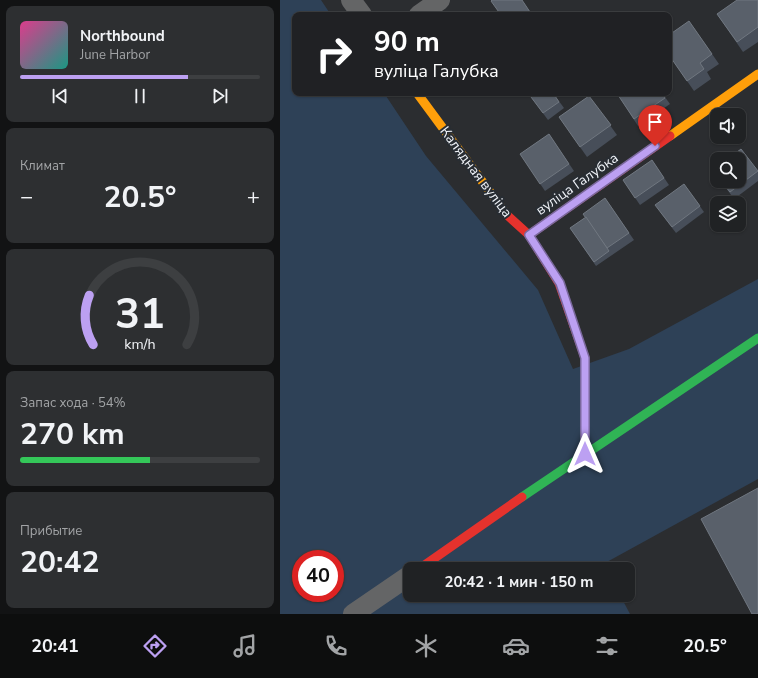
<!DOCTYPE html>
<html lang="ru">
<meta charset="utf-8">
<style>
:root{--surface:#202224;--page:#2d2f31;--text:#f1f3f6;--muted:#a2a4a6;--line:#3d3f41;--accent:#bca0f2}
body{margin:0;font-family:"Nunito Sans",sans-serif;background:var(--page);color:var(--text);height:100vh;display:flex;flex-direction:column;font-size:15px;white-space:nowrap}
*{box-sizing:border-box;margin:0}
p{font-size:13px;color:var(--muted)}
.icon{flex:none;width:22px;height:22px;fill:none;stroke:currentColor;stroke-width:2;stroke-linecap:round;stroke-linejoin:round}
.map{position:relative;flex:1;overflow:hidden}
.drawer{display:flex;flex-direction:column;gap:6px;padding:6px;background:#121314;width:280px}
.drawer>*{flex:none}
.banner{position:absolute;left:12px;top:12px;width:380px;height:84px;border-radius:8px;box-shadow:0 1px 3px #0004,0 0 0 1px var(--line);background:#202124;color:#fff;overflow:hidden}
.tools{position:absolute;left:430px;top:108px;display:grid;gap:8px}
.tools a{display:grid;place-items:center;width:36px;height:36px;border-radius:8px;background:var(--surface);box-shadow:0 1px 3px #0004,0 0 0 1px var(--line);font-size:20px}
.speed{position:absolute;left:12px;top:550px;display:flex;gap:8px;font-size:20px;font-weight:700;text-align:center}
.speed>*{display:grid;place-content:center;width:52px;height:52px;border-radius:50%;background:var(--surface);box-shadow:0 1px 3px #0004,0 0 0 1px var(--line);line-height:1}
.speed .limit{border:6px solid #d22;background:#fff;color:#111}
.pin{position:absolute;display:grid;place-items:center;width:34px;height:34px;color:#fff;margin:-41px -17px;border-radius:50% 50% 50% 0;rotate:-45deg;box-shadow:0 0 4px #0007}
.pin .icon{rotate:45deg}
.me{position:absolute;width:44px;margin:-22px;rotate:0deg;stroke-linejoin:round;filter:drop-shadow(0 0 3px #0008)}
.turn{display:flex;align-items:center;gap:14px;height:84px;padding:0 16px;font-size:18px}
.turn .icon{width:52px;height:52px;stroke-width:2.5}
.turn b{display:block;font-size:28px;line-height:34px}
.big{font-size:30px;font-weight:700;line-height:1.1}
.drawer .tile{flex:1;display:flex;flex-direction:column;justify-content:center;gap:6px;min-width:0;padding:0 14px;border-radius:8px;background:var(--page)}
.drawer .dial{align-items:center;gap:0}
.dial svg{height:104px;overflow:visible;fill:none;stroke:var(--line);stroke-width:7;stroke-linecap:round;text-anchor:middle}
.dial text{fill:var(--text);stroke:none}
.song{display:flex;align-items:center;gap:12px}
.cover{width:48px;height:48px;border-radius:6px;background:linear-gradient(135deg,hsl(330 70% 55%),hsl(170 70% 35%))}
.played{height:4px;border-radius:2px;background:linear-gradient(90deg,var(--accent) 70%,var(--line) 70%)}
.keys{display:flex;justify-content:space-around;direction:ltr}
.heat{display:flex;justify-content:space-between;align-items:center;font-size:22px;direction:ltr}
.charge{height:6px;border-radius:3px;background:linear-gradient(90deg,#34c759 54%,var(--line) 0)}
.trip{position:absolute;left:123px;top:562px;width:232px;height:40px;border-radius:8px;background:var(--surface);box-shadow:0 1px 3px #0004,0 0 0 1px var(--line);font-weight:700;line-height:40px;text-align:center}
.dock{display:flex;height:64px;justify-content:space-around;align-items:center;background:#0d0e0e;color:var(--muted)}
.dock .icon{width:28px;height:28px}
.dock .active{color:var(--accent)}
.dock b{font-size:18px;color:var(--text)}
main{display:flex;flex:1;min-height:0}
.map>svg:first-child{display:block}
.green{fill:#2e4157;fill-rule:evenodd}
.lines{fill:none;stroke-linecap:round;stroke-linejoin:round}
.street{stroke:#646566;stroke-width:20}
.fast{stroke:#30b455;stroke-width:9}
.slow{stroke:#ff9f0a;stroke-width:9}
.jam{stroke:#e5322d;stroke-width:9}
.wall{fill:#474e59}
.building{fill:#59606a;stroke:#707780}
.route-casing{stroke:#7a689d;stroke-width:10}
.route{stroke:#bca0f2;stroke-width:7}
.labels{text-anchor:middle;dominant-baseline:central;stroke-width:4;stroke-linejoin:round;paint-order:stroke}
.street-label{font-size:14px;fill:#eff2f7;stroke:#282d33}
</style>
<main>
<section class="drawer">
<div class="tile">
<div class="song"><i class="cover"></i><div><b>Northbound</b><p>June Harbor</p></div></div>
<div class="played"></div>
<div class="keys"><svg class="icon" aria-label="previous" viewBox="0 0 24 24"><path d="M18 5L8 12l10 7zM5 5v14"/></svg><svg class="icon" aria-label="pause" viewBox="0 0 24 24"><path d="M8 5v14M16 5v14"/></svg><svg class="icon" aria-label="next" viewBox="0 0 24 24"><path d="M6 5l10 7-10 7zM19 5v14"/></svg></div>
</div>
<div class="tile"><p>Климат</p>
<div class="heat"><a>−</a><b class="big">20.5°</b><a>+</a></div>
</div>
<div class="tile dial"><svg viewBox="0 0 100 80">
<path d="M14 69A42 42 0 1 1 86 69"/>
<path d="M14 69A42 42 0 0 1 11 31" stroke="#bca0f2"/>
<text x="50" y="56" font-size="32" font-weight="700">31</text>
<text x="50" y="72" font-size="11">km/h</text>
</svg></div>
<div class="tile"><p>Запас хода · 54%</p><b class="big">270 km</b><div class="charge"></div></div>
<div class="tile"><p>Прибытие</p><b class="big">20:42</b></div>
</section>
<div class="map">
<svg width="478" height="614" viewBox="0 0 478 614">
<rect width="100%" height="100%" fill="#2b2d30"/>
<!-- green -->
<path class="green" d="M0,0H41L51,15H15V93H104L146,156L258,290L293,369L349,349L478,279V479L325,563L327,569H130V595H340L350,614H0ZM21,559H55V593H21Z"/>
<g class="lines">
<!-- street -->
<g class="street">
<path d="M71,0L82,15"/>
<path d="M139,15L160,0"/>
<path d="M73,614L130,575"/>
</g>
<!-- fast -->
<g class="fast">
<path d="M305,373V454"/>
<path d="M242,497L478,338"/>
</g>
<!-- slow -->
<g class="slow">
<path d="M137,93L227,215"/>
<path d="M390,136L478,74"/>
</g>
<!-- jam -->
<g class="jam">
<path d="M227,215L249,235L279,283L305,358V373"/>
<path d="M249,235L390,136"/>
<path d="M139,569L242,497"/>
</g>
</g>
<!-- wall -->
<g class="wall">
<path d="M478,0V42L463,52L437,14Z"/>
<path d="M409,21L439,64L427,72L431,79L414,91L389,55Z"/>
<path d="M248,93H273L284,108L268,120Z"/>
<path d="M382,93L390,104L358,126L338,95Z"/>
<path d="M309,96L337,135L307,157L279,117Z"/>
<path d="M269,134L294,171L265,191L240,154Z"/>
<path d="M461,149L478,172V181L454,199L441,181Z"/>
<path d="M372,160L389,185L360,205L343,180Z"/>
<path d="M404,184L424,212L396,233L380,212Z"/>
<path d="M325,198L354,240L316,266L290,228L306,217Z"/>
</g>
<!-- building -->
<g class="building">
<path d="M212,0H242L252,15H221L211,1Z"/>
<path d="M457,0H478V27L457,42L437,14Z"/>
<path d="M409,21L432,54L420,63L424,69L407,81L389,55V35Z"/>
<path d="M248,93H273L279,102L263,113Z"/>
<path d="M341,93H382L385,98L354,119L338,95Z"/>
<path d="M309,96L331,125L300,147L279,117Z"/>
<path d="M269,134L289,164L260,184L240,154Z"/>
<path d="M461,149L478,171L450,192L441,181H459V159H448Z"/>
<path d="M372,160L384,178L355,198L343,180Z"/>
<path d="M437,167V175L433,170Z"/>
<path d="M404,184L420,206L392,227L375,205Z"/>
<path d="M325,198L349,233L327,248L303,214Z"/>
<path d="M306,217L329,251L314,262L290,228Z"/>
<path d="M478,488V614H472L421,519Z"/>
</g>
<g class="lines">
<!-- route casing -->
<g class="route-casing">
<path id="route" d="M305,454V358L280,283L249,235L375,146"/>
</g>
<!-- route -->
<use href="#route" class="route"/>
</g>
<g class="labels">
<!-- street labels -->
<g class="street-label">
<text transform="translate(196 172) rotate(53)">Калядная вуліца</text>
<text transform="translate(297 184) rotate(-35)">вуліца Галубка</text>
</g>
</g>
</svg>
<div class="tools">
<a><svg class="icon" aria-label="sound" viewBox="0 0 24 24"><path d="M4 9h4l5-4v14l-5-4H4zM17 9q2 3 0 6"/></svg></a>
<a><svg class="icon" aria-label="search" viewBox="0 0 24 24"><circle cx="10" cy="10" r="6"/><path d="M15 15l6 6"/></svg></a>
<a><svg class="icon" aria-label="layers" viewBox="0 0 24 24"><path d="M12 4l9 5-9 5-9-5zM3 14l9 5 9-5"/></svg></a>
</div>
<div class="speed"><div class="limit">40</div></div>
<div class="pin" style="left:375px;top:146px;background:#d93025"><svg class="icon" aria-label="arrive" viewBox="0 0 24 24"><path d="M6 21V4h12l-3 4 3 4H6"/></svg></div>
<svg class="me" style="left:305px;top:454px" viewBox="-20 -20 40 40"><path d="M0-17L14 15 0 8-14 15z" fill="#bca0f2" stroke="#fff" stroke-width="4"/></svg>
<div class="trip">20:42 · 1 мин · 150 m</div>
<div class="banner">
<div class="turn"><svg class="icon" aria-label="right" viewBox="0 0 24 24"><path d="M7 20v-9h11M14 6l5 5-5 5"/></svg><div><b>90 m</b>вуліца Галубка</div></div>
</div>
</div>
</main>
<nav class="dock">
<b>20:41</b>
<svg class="icon active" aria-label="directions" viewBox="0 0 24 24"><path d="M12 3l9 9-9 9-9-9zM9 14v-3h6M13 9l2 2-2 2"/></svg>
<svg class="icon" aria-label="music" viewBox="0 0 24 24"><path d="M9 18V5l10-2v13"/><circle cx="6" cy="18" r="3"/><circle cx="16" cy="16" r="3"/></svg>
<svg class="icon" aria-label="phone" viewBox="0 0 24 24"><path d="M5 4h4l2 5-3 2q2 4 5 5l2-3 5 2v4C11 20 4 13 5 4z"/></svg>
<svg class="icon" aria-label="climate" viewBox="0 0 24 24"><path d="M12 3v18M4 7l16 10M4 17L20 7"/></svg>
<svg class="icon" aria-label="car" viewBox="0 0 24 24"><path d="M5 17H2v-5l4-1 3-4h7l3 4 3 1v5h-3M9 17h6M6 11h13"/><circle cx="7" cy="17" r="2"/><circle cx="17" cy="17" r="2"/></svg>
<svg class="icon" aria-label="filters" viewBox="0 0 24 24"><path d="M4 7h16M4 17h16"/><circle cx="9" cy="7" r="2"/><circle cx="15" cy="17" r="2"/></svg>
<b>20.5°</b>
</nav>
